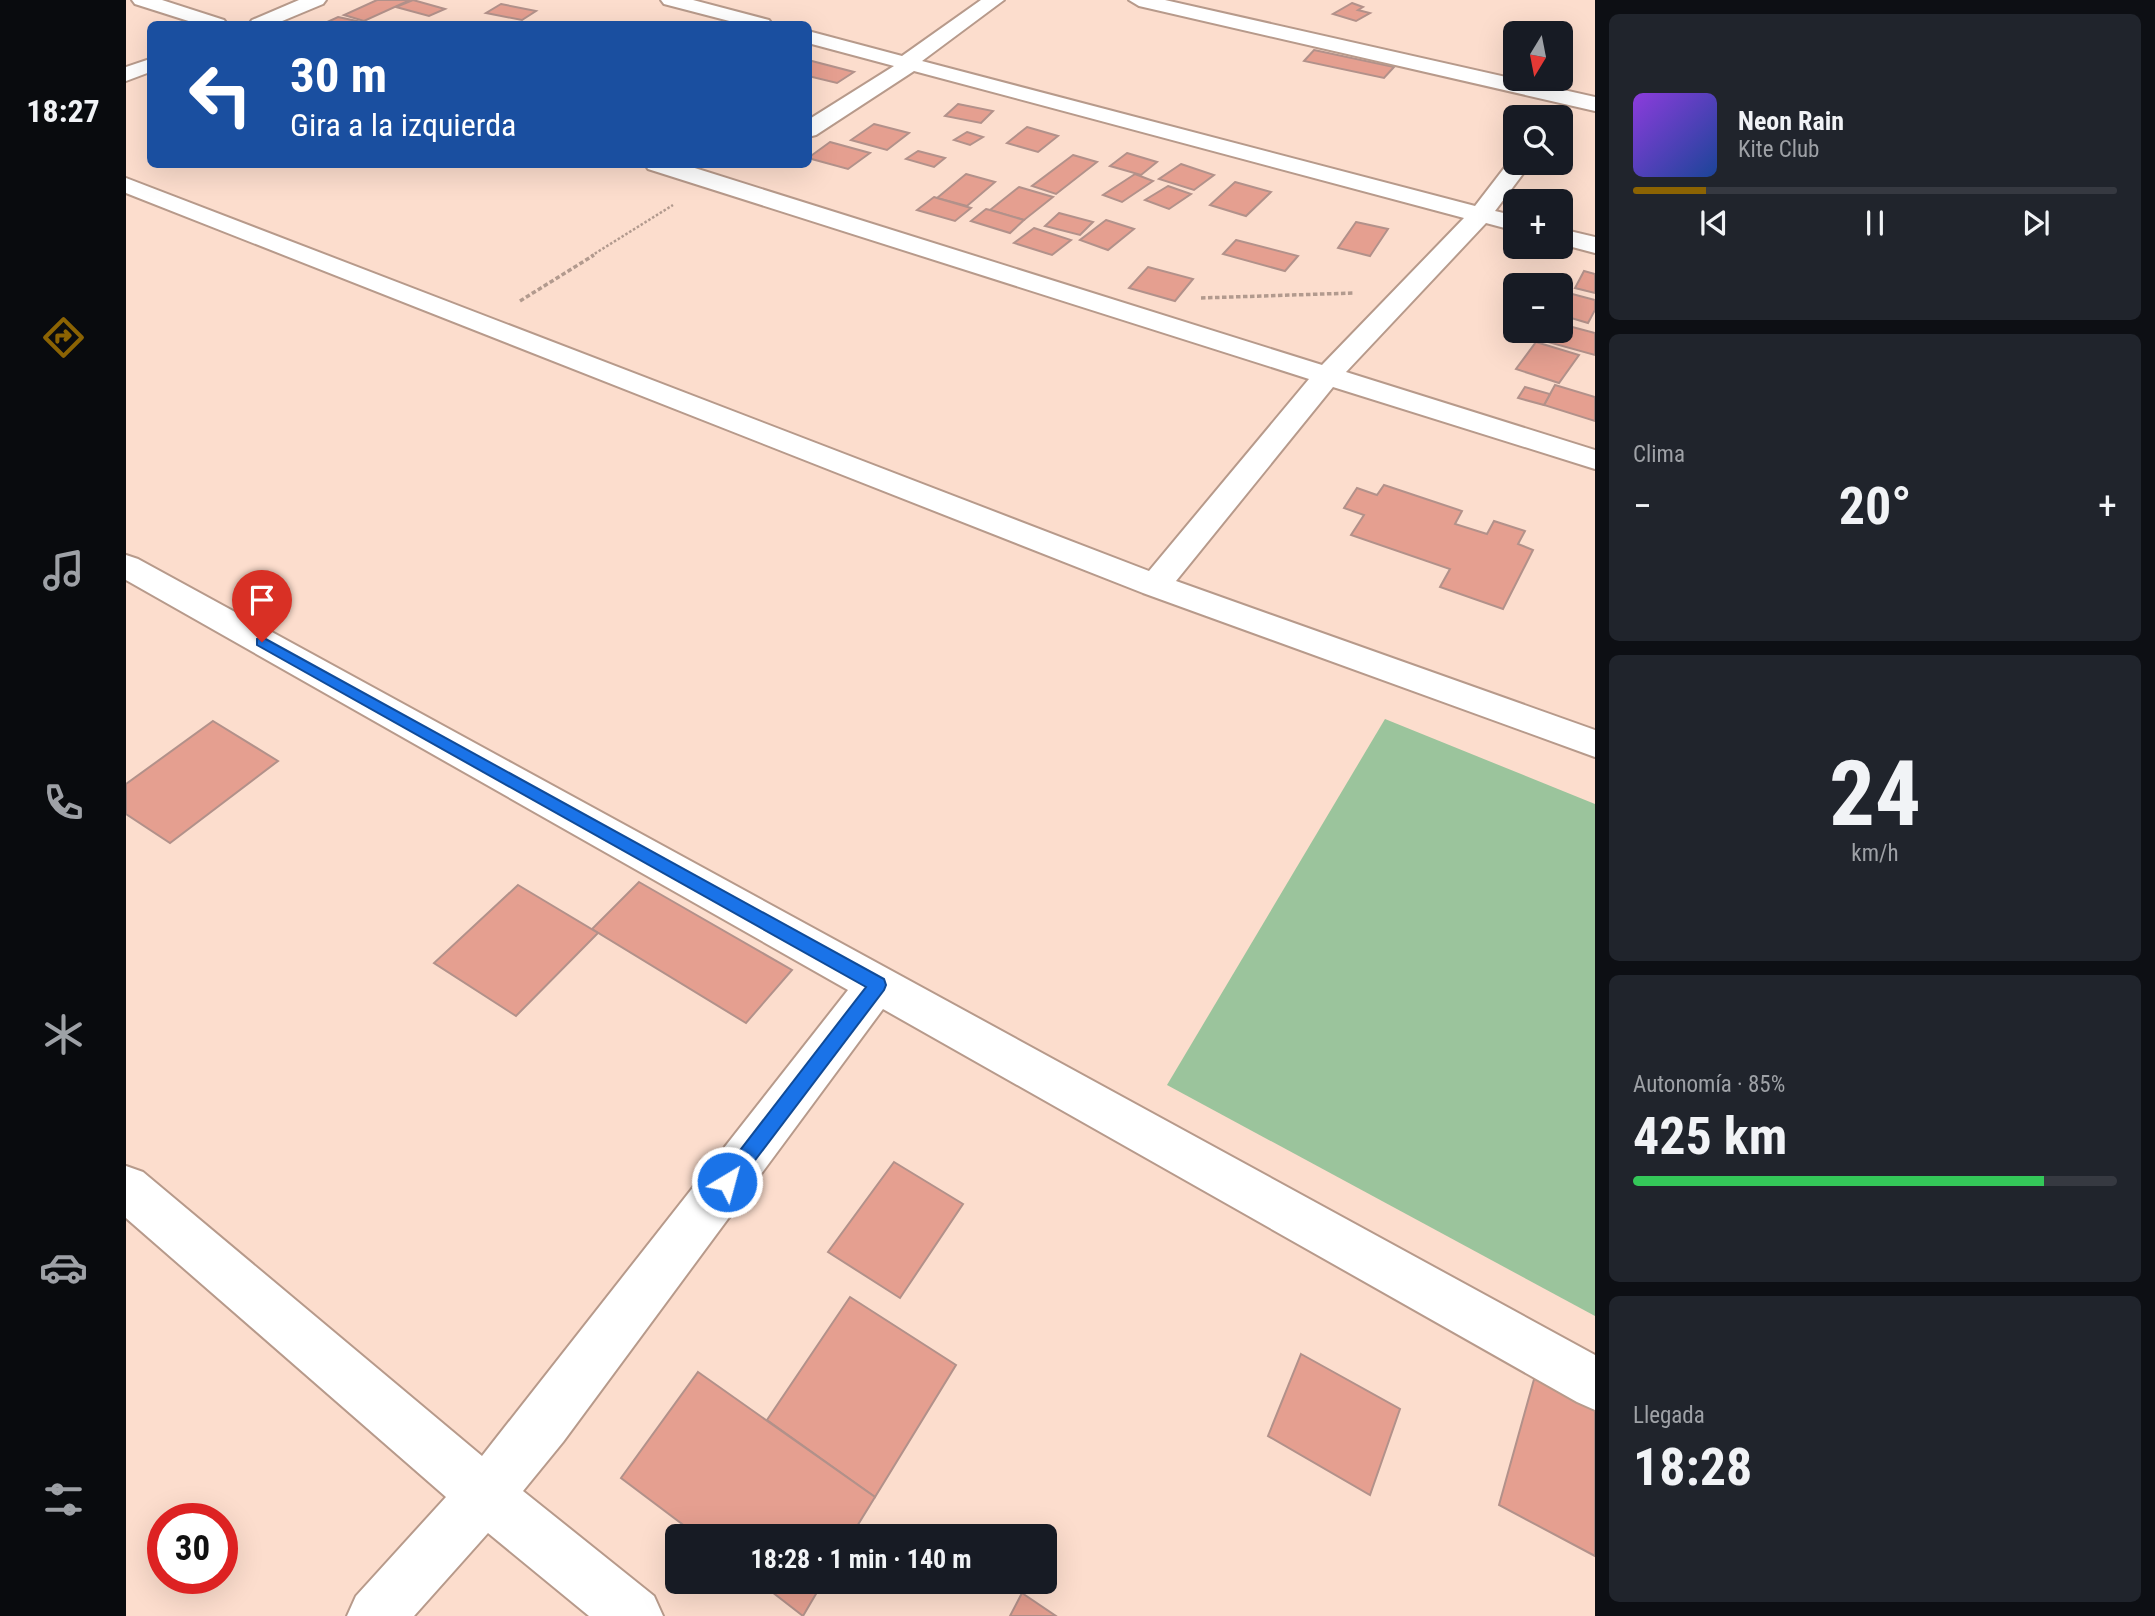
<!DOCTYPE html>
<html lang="es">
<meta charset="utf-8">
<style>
:root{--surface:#171b24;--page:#20242c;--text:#f1f3f6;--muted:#9ea1a6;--line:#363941;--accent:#8b6303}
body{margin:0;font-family:"Roboto Condensed",sans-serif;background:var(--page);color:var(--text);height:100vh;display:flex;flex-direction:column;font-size:26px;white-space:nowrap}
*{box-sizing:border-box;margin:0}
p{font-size:23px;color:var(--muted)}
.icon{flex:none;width:38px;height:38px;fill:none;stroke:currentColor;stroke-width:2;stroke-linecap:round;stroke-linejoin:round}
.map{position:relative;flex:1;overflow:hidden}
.side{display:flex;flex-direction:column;gap:14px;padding:14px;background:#0d0f14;width:560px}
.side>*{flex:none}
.guide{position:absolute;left:21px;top:21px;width:665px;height:147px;border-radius:10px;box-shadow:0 7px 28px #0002;background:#1a4fa0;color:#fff;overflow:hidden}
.needle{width:46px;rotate:190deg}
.tools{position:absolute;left:1377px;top:21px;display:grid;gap:14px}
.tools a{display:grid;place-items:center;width:70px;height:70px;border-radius:10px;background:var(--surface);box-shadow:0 7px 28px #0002;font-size:35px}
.speed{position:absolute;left:21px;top:1503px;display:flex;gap:14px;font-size:35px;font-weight:700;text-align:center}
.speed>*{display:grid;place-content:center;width:91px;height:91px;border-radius:50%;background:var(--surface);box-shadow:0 7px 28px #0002;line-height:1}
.speed .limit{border:10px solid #d22;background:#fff;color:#111}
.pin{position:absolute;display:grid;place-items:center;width:60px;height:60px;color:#fff;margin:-72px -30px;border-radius:50% 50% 50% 0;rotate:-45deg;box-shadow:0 0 7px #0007}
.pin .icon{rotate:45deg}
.me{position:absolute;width:77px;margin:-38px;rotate:37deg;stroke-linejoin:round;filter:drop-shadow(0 0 5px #0008)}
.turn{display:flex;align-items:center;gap:24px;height:147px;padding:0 28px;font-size:32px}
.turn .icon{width:91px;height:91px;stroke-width:2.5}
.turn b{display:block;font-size:49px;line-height:60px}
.big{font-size:52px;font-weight:700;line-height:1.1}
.side .card{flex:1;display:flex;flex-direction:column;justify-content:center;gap:10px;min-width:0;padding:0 24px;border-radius:10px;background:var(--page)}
.side .dial{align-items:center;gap:0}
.dial b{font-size:91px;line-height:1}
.song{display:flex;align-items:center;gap:21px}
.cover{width:84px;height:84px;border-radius:10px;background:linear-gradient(135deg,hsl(270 70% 55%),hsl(220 70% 35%))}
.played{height:7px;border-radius:4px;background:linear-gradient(90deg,var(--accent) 15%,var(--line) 15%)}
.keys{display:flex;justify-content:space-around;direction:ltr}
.heat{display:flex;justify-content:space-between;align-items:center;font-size:38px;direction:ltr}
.charge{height:10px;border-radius:5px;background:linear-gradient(90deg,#34c759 85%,var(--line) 0)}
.trip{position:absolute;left:539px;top:1524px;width:392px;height:70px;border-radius:10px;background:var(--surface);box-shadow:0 7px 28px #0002;font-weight:700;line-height:70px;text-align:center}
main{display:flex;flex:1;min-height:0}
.tab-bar{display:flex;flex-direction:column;width:126px;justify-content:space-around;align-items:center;background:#090b0e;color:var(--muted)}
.tab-bar .icon{width:49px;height:49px}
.tab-bar .selected{color:var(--accent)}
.tab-bar b{font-size:32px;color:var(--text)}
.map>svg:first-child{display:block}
.green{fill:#9bc49c}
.building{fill:#e59f90;stroke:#b2918a;stroke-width:2}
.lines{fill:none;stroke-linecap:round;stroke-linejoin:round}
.minor-casing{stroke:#b79a8b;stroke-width:4}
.path-far1{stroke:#b29a8e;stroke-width:2.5;stroke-dasharray:2.5 2;stroke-linecap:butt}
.path{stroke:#b29a8e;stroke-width:3.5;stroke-dasharray:4.5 2.5;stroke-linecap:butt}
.minor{fill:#fff;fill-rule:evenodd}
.route{fill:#1a73e8;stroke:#114b97;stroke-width:2}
</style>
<main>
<nav class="tab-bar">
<b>18:27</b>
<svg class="icon selected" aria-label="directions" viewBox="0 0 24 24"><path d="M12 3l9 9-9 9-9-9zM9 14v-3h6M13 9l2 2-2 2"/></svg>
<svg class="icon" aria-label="music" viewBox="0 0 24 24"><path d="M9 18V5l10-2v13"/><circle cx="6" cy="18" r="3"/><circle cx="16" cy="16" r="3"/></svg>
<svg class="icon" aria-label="phone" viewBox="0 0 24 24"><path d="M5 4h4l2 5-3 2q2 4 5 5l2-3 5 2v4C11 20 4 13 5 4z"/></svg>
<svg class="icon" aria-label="climate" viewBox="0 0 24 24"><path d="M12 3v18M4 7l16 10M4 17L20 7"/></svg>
<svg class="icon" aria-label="car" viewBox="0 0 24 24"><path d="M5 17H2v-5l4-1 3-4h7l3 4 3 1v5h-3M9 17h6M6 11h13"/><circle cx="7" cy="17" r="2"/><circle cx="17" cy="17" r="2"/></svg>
<svg class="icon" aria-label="filters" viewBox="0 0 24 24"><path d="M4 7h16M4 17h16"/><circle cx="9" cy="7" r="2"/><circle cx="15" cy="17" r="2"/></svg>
</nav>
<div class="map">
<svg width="1469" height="1616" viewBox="0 0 1469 1616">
<rect width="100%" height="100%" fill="#fcddcd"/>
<!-- green -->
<path class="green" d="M1259,719L1469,804V1316L1041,1085Z"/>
<!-- building -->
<g class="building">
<path d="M251,0H284L238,21L218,15Z"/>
<path d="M287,0L319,9L303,16L270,7Z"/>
<path d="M1226,3L1237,7L1232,10L1244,13L1230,21L1207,14Z"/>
<path d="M375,4L410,11L396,20L360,13Z"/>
<path d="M212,17L245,24H197Z"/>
<path d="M1188,50L1268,67L1258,78L1178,61Z"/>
<path d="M682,60L728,72L711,83L682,76Z"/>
<path d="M832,104L867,111L855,123L819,116Z"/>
<path d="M748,124L783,133L761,150L725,140Z"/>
<path d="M901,127L932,136L912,152L881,143Z"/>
<path d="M841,132L857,137L844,145L828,140Z"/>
<path d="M704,142L744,153L722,169L682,158Z"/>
<path d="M792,151L819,158L808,167L780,159Z"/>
<path d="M1001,153L1031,162L1015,175L984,166Z"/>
<path d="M947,155L971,162L930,194L906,186Z"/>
<path d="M1055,164L1088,175L1068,190L1033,179Z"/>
<path d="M840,174L869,182L841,206L811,198Z"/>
<path d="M1009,174L1027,181L996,202L977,195Z"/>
<path d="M1109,182L1145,192L1120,216L1084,205Z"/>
<path d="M1042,186L1065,194L1043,209L1019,200Z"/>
<path d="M893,187L927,197L898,220L864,210Z"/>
<path d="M808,197L811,198L845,208L829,221L791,210Z"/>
<path d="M860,209L864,210L898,220L884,233L845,221Z"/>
<path d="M933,213L967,222L954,235L919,226Z"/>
<path d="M980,220L1008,229L982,250L954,240Z"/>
<path d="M1230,222L1262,229L1244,256L1212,248Z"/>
<path d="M908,228L945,240L926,255L888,243Z"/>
<path d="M1110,240L1172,256L1159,271L1097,254Z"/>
<path d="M1022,267L1067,279L1049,301L1003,288Z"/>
<path d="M1458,271L1469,274V293L1449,288Z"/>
<path d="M1435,291L1469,300V310L1462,323L1435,315Z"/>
<path d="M1435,324L1469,333V355L1400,336L1403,331H1435Z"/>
<path d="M1410,342L1453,355L1433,383L1390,369Z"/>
<path d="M1429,385L1469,397V421L1418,405Z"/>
<path d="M1399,387L1424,394L1418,405L1392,398Z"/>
<path d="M1258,485L1336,511L1329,524L1361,534L1368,521L1399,531L1392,544L1407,550L1377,609L1314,587L1324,569L1225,535L1238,515L1218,508L1231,488L1251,495Z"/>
<path d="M87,721L152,761L44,843L0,814V784Z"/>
<path d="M513,882L666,970L620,1023L466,929Z"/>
<path d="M392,885L472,933L390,1016L308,963Z"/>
<path d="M768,1162L837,1204L774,1298L702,1252Z"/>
<path d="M724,1297L830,1365L749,1497L641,1420Z"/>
<path d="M1175,1354L1274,1409L1244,1495L1142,1436Z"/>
<path d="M1412,1365L1469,1394V1556L1373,1505Z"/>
<path d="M572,1372L749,1497L725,1536H572L495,1478Z"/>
<path d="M633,1582H697L677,1616Z"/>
<path d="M896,1593L930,1616H884Z"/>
</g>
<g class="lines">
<!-- minor casing -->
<g class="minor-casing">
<g id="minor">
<path d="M6,0H36L98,20L101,24H72L9,4Z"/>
<path d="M173,0H200L197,4L149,24H123L126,20Z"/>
<path d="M535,0H567L643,20L646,24H615L538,4Z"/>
<path d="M855,0H878L796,61L1349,206L1386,158L1390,157V163H1405L1369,211L1390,216V231L1360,223L1220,372L1469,450V469L1207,387L1050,581L1469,730V757L1017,593L0,193V178L1023,571L1183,379L522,169L519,164H556L1196,365L1338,218L788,71L690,135L682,137V120L768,66L682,43V31L776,56Z"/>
<path d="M1003,0H1039L1469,97V111L1013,6Z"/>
<path d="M24,59V72L0,81V67Z"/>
<path d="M1435,229L1469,237V253L1435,244Z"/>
<path d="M0,555L12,559L1469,1355V1410L1451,1402L757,1009L437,1442L397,1491L528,1596L537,1616H463L362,1533L288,1616H221L230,1596L320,1497L0,1218V1166L17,1172L356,1456L722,990L0,580Z"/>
</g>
</g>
<!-- path-far1 -->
<path class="path-far1" d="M465,256L547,205"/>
<!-- path -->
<g class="path">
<path d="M1075,298L1227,293"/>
<path d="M394,301L468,255"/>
</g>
<!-- minor -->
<use href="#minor" class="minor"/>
</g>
<!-- route -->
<path class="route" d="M136,637L758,979L760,985L758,990L608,1188L601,1191L595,1188L592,1182L595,1175L740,987L131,645V639Z"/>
</svg>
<div class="tools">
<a><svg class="needle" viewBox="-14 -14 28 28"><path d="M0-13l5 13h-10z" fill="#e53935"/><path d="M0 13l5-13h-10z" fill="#9ea1a6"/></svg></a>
<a><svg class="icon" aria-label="search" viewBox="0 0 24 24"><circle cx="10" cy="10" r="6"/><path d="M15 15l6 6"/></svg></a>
<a>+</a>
<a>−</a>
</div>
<div class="speed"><div class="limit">30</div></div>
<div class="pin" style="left:136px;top:642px;background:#d93025"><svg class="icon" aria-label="arrive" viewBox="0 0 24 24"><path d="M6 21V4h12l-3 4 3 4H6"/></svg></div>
<svg class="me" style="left:601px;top:1182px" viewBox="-20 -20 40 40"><circle r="17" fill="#1a73e8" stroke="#fff" stroke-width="3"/><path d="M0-11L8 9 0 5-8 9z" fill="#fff"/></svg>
<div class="trip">18:28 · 1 min · 140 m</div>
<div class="guide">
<div class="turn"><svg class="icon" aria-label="left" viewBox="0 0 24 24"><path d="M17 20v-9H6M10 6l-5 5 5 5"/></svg><div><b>30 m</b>Gira a la izquierda</div></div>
</div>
</div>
<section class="side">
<div class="card">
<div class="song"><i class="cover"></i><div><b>Neon Rain</b><p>Kite Club</p></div></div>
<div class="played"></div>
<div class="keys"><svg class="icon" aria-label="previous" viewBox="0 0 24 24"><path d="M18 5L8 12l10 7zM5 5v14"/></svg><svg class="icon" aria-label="pause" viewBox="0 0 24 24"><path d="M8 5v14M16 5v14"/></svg><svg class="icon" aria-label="next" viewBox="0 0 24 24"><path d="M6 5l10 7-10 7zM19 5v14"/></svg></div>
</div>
<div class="card"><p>Clima</p>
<div class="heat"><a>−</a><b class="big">20°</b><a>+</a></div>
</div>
<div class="card dial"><b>24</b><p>km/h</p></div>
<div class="card"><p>Autonomía · 85%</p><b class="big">425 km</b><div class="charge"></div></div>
<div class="card"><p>Llegada</p><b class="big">18:28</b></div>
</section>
</main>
